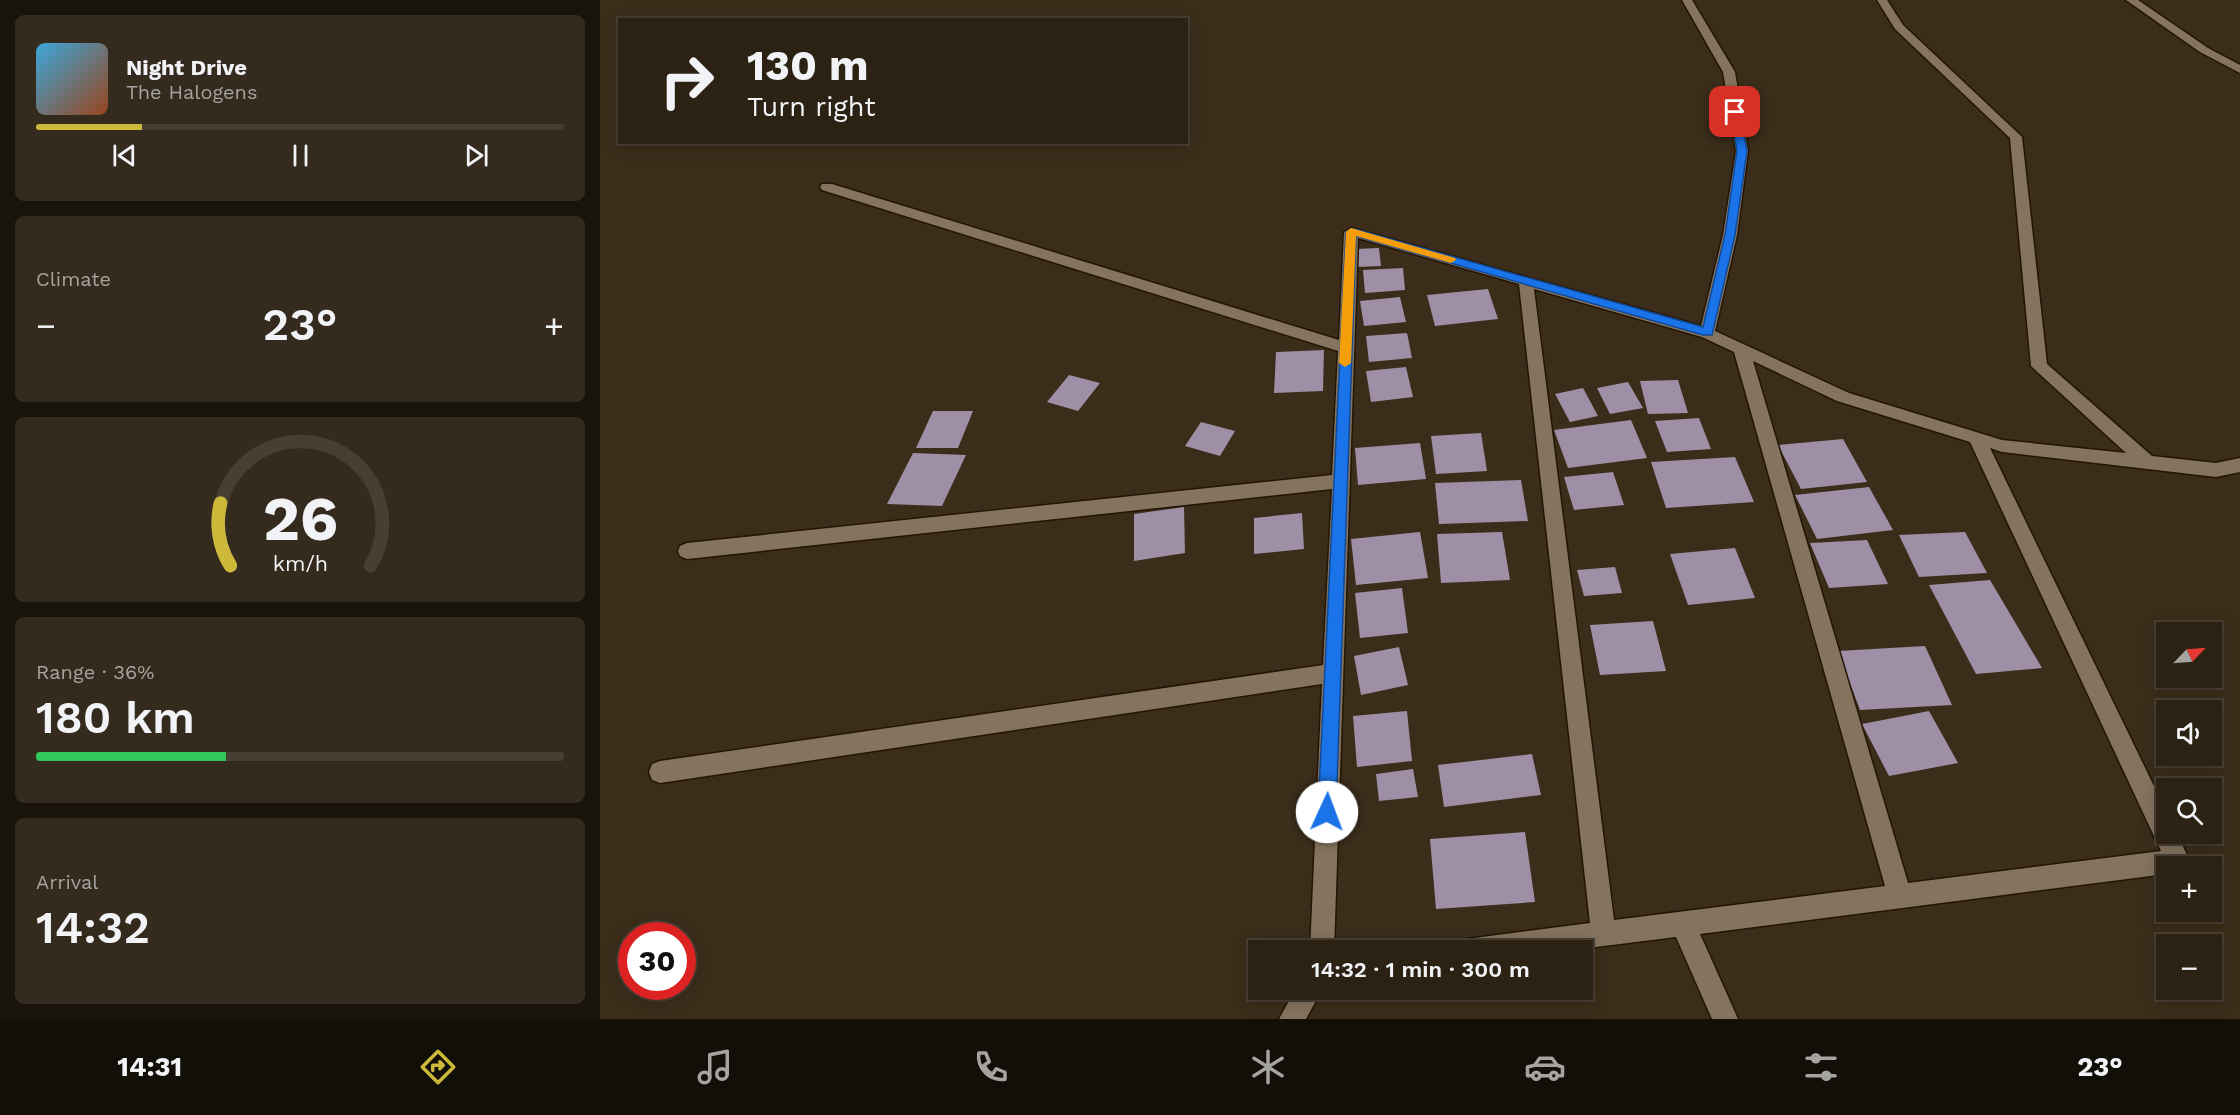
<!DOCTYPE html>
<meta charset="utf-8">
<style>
:root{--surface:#2c2214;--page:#342a1d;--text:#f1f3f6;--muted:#a6a4a0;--line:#483f34;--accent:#ccb939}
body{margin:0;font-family:"Work Sans",sans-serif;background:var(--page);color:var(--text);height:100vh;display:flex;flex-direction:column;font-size:22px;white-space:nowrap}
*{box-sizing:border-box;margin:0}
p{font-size:20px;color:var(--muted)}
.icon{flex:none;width:33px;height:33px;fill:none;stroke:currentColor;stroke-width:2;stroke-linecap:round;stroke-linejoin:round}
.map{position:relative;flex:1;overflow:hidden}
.details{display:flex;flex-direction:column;gap:15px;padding:15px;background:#18130b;width:600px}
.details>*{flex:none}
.top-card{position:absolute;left:18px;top:18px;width:570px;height:126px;border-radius:0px;box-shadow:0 3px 15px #0003,0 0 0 2px var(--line);background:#2c2214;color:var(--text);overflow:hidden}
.needle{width:39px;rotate:65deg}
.tools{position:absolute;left:1556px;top:622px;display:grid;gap:12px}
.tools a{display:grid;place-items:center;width:66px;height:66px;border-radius:0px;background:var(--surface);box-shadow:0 3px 15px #0003,0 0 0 2px var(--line);font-size:30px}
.speed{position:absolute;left:18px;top:922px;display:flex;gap:12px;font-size:30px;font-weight:700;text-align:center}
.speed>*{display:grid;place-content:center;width:78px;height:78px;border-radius:50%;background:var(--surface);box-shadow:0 3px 15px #0003,0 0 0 2px var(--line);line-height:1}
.speed .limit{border:9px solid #d22;background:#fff;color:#111}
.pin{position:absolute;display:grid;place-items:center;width:51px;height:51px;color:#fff;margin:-26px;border-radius:12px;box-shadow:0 3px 9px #0006}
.me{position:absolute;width:66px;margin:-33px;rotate:2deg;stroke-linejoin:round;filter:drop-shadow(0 0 4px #0008)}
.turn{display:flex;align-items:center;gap:21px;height:126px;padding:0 30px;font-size:27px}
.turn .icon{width:78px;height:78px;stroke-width:2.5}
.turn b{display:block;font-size:42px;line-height:51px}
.big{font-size:45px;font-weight:600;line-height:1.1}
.details .widget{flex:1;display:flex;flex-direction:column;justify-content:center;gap:9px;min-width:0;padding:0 21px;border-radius:9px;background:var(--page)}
.details .dial{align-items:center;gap:0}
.dial svg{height:156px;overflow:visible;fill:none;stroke:var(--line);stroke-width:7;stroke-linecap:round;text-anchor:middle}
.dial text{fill:var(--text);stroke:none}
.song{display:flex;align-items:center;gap:18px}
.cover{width:72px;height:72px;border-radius:9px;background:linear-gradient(135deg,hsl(200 70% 55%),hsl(20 70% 35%))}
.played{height:6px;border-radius:3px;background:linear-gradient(90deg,var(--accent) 20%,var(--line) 20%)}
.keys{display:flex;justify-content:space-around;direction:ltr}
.heat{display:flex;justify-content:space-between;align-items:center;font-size:33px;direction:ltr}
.charge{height:9px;border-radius:4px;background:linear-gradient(90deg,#34c759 36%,var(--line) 0)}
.trip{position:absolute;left:648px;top:940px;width:345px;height:60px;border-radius:0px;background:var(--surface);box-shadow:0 3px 15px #0003,0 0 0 2px var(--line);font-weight:600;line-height:60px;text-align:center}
.dock{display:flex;height:96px;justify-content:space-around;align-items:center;background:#120e08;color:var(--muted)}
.dock .icon{width:42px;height:42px}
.dock .active{color:var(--accent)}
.dock b{font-size:27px;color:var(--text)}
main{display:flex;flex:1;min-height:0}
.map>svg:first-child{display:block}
.building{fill:#9f8fa6}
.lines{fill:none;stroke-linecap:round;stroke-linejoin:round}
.minor-casing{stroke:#221504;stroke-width:3}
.minor{fill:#84735e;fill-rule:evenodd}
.route{fill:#1a73e8;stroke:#114b97;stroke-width:1.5}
.slow{fill:#f59e0b}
</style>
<main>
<section class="details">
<div class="widget">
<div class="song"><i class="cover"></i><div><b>Night Drive</b><p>The Halogens</p></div></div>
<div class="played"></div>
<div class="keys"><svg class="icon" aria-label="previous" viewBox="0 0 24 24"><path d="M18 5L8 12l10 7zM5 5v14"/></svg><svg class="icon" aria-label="pause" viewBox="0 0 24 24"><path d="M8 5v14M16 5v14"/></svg><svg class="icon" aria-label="next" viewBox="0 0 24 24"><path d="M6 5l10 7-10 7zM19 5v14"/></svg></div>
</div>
<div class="widget"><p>Climate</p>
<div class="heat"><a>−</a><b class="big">23°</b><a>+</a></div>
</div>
<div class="widget dial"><svg viewBox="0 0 100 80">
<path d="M14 69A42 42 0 1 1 86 69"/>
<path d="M14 69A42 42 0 0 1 9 37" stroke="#ccb939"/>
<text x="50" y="56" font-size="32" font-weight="700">26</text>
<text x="50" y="72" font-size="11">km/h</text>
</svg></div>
<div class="widget"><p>Range · 36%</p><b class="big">180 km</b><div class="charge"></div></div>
<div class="widget"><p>Arrival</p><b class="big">14:32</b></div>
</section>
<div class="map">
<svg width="1640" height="1019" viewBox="0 0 1640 1019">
<rect width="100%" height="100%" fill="#3b2d1a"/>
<!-- building -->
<g class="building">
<path d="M779,248L781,266L757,267L756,249Z"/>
<path d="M803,268L805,290L765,293L763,270Z"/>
<path d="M888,289L898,319L835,326L827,295Z"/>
<path d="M800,297L806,322L764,326L760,301Z"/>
<path d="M807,333L812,358L769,362L766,336Z"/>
<path d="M724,350L723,391L674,393L676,352Z"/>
<path d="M806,367L813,397L771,402L766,371Z"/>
<path d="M469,375L500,383L478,411L447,402Z"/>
<path d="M1078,380L1088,413L1048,414L1040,381Z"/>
<path d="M1028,382L1043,408L1010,414L997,388Z"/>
<path d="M983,388L998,416L970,422L955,394Z"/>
<path d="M333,411H373L358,448H316Z"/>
<path d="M1099,418L1111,449L1067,452L1055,421Z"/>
<path d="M1031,420L1047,458L968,468L954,430Z"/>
<path d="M601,422L635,431L620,456L585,446Z"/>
<path d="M881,433L887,471L836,474L831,436Z"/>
<path d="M1243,439L1267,482L1201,489L1178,445Z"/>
<path d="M820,443L826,479L758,485L755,448Z"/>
<path d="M313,453L366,455L342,506L287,504Z"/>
<path d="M1135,457L1154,502L1066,508L1051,462Z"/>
<path d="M1013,472L1024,505L974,510L964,477Z"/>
<path d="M921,480L928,521L839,524L835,483Z"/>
<path d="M1269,487L1293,530L1217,539L1195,495Z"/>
<path d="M584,507L585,553L534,561V514Z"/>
<path d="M702,513L704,549L654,554V518Z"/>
<path d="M820,532L828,578L756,585L751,539Z"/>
<path d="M902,532L910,580L841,583L837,534Z"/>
<path d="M1365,532L1387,573L1319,577L1299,535Z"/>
<path d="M1267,540L1288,584L1229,588L1210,543Z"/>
<path d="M1135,548L1155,598L1088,605L1070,554Z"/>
<path d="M1015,567L1022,593L984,596L977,570Z"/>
<path d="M1390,580L1442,668L1376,674L1329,585Z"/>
<path d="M802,588L808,633L760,638L755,593Z"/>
<path d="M1053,621L1066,671L1000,675L990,625Z"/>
<path d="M1325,646L1352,705L1260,710L1238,651Z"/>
<path d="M799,647L808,685L761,695L754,656Z"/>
<path d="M807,711L812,761L757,767L753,716Z"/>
<path d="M1329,711L1358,763L1289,776L1262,724Z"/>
<path d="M932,754L941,795L844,807L838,765Z"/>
<path d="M813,769L818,797L779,801L776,774Z"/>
<path d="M925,832L935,902L836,909L830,839Z"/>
</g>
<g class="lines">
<!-- minor casing -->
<g class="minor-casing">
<g id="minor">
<path d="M1082,0H1092L1135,72L1148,151L1137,235L1115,331L1249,393L1402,440L1526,453L1431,366L1410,138L1295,29L1277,0H1287L1303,25L1422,137L1447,364L1552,456L1616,463L1640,458V472L1616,477L1402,452L1390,448L1566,811V834H1577L1590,861L1587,867H1566V874L1100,934L1138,1019H1112L1076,937L964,951H855L858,942L867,939L990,923L919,284L758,238L734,951H710L722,684L60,783L52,780L49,772L52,764L60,761L723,665L732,489L87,559L80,556L78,551L80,546L87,543L732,475L738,351L222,190L220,187L222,184H232L739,340L744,232L751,228L1101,326L1123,235L1136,151L1123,72ZM934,289L1102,337L1134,352L1285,886L1014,920ZM1153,361L1237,401L1370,442L1561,851L1308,883Z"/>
<path d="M1526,0H1538L1608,48L1640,65V73L1600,52Z"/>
<path d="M695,990H722L706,1019H679Z"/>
</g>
</g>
<!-- minor -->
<use href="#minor" class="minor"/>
</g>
<!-- route -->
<path class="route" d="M1135,109L1140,112L1147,151L1135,235L1112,335H1103L756,236L736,812L733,818L727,820L721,818L718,812L746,232L755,229L1103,327L1125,235L1137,151L1131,112Z"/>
<!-- slow -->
<path class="slow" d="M751,228L855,258L856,260L851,263L756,236L751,363L745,367L739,363L746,232Z"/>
</svg>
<div class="tools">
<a><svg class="needle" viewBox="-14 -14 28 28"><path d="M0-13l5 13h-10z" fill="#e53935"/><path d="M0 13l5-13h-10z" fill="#a6a4a0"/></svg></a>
<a><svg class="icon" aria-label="sound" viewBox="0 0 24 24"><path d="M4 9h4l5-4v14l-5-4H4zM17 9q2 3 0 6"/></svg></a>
<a><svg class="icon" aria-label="search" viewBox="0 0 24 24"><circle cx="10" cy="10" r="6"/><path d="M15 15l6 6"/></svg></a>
<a>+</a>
<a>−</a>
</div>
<div class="speed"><div class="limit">30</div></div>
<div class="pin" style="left:1135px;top:112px;background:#d93025"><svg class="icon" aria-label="arrive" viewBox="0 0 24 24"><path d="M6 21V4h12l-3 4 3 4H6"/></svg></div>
<svg class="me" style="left:727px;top:812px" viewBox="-20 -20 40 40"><circle r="19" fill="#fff"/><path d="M0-13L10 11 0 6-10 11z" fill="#1a73e8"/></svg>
<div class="trip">14:32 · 1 min · 300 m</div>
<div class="top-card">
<div class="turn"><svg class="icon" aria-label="right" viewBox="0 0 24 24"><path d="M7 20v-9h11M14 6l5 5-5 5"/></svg><div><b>130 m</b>Turn right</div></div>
</div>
</div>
</main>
<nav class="dock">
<b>14:31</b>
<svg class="icon active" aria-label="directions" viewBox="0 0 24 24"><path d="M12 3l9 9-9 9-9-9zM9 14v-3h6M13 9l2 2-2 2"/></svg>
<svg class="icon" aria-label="music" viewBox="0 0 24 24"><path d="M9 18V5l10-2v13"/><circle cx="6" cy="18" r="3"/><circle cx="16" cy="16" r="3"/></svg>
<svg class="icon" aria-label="phone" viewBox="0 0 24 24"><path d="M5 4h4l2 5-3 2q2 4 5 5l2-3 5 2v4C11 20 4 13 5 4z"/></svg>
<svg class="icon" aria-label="climate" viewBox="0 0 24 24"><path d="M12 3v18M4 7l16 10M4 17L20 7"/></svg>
<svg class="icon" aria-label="car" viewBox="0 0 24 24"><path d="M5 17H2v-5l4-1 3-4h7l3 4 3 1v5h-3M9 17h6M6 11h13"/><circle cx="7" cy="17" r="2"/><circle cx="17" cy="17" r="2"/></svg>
<svg class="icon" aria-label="filters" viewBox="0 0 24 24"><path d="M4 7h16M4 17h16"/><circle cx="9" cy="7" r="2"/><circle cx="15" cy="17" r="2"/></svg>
<b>23°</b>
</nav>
